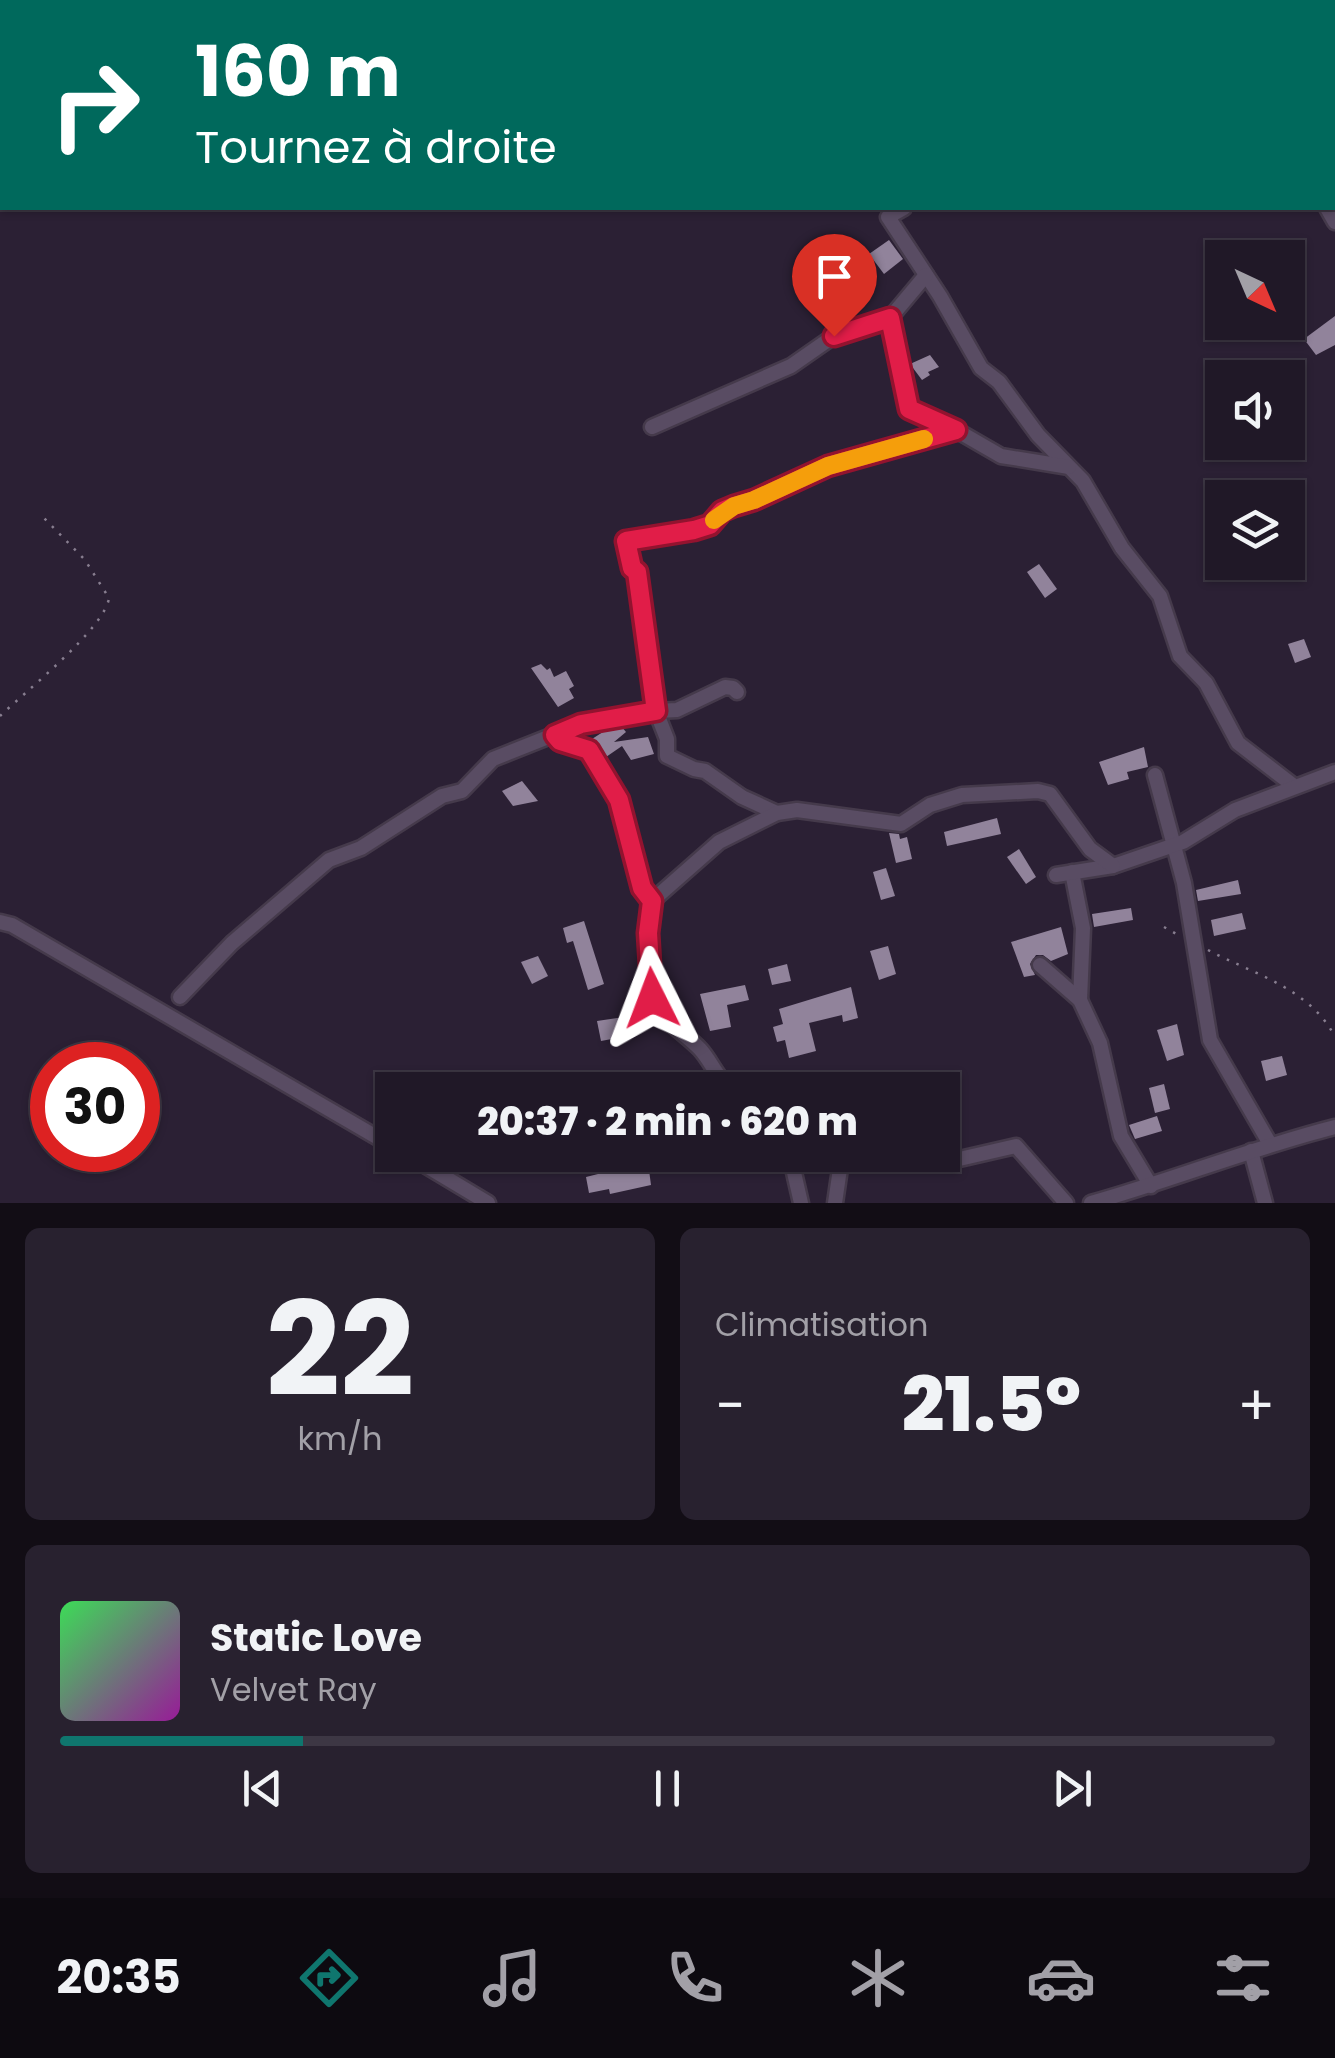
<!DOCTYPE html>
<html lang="fr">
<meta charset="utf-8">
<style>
:root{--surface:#201827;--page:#28212f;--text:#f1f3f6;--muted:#a2a0a7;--line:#3d3744;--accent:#0f766e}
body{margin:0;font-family:Poppins,sans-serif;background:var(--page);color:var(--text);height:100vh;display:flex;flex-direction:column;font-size:38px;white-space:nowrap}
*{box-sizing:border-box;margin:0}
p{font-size:32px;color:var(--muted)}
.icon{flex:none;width:55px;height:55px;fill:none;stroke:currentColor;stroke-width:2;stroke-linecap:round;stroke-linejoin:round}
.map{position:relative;height:1203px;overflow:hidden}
.sheet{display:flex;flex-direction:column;gap:25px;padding:25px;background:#120d15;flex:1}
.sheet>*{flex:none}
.banner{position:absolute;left:0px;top:0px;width:1335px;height:210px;box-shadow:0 2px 8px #0004,0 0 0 2px var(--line);background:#00695c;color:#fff;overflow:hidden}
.needle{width:65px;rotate:136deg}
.fabs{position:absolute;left:1205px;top:240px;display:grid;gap:20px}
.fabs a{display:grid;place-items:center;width:100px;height:100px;border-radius:0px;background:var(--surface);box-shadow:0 2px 8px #0004,0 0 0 2px var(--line);font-size:50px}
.speed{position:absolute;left:30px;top:1042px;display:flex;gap:20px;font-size:50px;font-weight:700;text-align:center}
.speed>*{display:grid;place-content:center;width:130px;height:130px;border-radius:50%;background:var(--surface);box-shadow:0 2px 8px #0004,0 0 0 2px var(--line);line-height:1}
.speed .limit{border:15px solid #d22;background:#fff;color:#111}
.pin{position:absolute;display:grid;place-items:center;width:85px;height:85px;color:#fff;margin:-102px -42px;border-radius:50% 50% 50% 0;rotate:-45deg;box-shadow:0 0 10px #0007}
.pin .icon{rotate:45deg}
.me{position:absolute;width:110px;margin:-55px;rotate:357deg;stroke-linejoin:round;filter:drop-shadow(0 0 8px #0008)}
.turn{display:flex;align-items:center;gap:35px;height:210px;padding:0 30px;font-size:45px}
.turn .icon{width:130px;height:130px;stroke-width:2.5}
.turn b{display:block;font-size:70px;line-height:85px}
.big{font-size:75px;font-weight:800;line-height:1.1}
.sheet .widget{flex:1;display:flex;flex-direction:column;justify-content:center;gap:15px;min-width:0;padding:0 35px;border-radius:15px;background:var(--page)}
.sheet .dial{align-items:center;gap:0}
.dial b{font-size:130px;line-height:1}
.song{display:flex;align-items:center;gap:30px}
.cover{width:120px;height:120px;border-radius:15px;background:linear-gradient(135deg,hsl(130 70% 55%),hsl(300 70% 35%))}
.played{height:10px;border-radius:5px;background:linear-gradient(90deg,var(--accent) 20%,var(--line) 20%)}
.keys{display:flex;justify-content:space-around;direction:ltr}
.heat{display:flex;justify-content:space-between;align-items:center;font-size:55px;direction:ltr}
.sheet .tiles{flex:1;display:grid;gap:25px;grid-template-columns:1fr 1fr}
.widget:last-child{grid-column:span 2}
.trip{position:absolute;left:375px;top:1072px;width:585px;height:100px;border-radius:0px;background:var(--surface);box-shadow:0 2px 8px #0004,0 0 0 2px var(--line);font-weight:800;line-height:100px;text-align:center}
.tabs{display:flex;height:160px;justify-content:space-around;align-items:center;background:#0d0a10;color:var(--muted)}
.tabs .icon{width:70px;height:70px}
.tabs .selected{color:var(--accent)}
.tabs b{font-size:45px;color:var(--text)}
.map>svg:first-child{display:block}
.building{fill:#91839b}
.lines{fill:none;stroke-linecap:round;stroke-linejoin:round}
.minor-casing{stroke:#453a4b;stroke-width:19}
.path{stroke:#887e90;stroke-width:2.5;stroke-dasharray:2.5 8;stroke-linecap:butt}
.minor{stroke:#594c63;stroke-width:14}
.route-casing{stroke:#92132f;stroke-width:25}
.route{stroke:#e11d48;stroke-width:18}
.slow{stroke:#f59e0b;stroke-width:18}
</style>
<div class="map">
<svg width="1335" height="1203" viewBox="0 0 1335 1203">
<rect width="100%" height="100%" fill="#2b2034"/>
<!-- building -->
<g class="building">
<path d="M889,240L903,259L884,274L869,254Z"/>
<path d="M1335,316V345L1316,355L1304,339Z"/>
<path d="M930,355L939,367L928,372L930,375L922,380L910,364Z"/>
<path d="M1286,479L1301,498L1288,509V498H1275L1270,491Z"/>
<path d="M1039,564L1057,589L1045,598L1027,572Z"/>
<path d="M1304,639L1311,657L1295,663L1288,644Z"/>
<path d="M541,664L547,670L550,668L554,677L566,671L574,686L569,689L574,698L558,707L531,668Z"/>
<path d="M621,726L626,732L614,742L648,737L654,754L631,760L622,746L606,757L592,739L606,730Z"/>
<path d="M1144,747L1148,767L1127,772L1129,779L1108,785L1099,762Z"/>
<path d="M522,781L538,801L513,806L502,791Z"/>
<path d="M997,818L1001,834L947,846L944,832Z"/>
<path d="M889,833L899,834L900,839L907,837L912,859L896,863Z"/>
<path d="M1019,849L1036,877L1026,884L1007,857Z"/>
<path d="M886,868L895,896L881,900L873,872Z"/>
<path d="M1238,880L1241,894L1198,901L1196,890Z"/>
<path d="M1131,908L1133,920L1094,927L1092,914Z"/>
<path d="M1242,913L1246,929L1214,936L1211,920Z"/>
<path d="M584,921L604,984L588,990L573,941L567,943L563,928Z"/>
<path d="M1061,927L1068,954L1051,961L1043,955H1036L1030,964L1035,975L1024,977L1011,942Z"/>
<path d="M888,946L896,974L879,980L870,951Z"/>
<path d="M538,956L548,976L532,984L521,962Z"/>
<path d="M787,964L791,981L772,985L768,969Z"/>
<path d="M745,985L749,1000L727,1005L731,1027L710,1031L700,994Z"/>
<path d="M851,987L858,1018L843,1022L842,1015L809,1023L816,1051L789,1058L785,1040L777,1042L773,1027L783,1024L779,1009Z"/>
<path d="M624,1017L628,1036L601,1041L597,1021Z"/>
<path d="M1177,1024L1184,1055L1167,1061L1157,1030Z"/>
<path d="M1282,1056L1287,1075L1266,1081L1261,1061Z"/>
<path d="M1164,1084L1170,1109L1155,1113L1149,1088Z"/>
<path d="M1157,1116L1162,1131L1135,1139L1129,1125Z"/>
<path d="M594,1155H647L651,1185L610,1194L609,1189L589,1193L586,1177L598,1174Z"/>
</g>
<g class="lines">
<!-- minor casing -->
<g class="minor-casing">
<g id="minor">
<path d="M1187,0L1189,2"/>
<path d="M1085,2L1090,0"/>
<path d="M1332,48L1335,45"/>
<path d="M904,208L888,217L940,296L981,368L999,382L1038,435L1083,481L1122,548L1160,596L1180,656L1206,683L1238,743L1294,786"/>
<path d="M1327,208L1335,222"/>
<path d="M926,275L890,318L909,409L956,430"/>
<path d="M652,427L791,366L834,336L890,318"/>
<path d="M555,735L560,741L589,750L619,800L642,888L652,901"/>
<path d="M1155,775L1184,883L1210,1040L1270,1144"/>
<path d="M777,813L742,797L705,771L694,769L667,756V739L656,711L637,573L631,565L626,541L695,530L711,525L723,511L734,506L754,501L828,466L956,430L1001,456L1069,467"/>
<path d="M1072,872L1083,928L1080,1000"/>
<path d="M1056,875L1113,866L1183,842L1235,810L1335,772"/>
<path d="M0,922L12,925L392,1146"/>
<path d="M1040,965L1080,1000L1100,1043L1121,1136L1151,1186"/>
<path d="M180,997L232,943L329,860L361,848L442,796L462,791L493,759L581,724L638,712L677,710L725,687L733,688L737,692"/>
<path d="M797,1082L807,1090"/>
<path d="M736,1090C718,1083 713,1063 700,1049C686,1034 658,1018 652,996C645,976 649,923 652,901L719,842L777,813L797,810L901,824L930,805L962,795L1038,791L1050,794L1090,849L1113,866"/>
<path d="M747,1090L768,1086L772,1090"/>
<path d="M1251,1151L1265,1203"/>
<path d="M408,1155L488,1203"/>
<path d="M790,1155L801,1203"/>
<path d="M861,1155L901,1160H955L1016,1146L1066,1203"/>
<path d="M835,1203L842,1155"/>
<path d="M1091,1203C1173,1180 1252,1148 1335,1127"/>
</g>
</g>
<!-- path -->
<g class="path">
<path d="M593,0L594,2"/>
<path d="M0,716C25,692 105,628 109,598L85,560L42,516"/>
<path d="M1164,927L1178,935"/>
<path d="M1208,950C1253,974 1310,988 1335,1037"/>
</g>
<!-- minor -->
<use href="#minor" class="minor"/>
</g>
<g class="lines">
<!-- route casing -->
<g class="route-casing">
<path id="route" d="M652,998L648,933L652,901L642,888L619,800L589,750L560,741L555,735L581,724L656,711L637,572L632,568L626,541L694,530L710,525L722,511L734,506L754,500L828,466L956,430L909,409L890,318L834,336"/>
</g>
<!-- route -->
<use href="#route" class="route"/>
<!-- slow -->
<path class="slow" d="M714,520L734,506L754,500L828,466L924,439"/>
</g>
</svg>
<div class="fabs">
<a><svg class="needle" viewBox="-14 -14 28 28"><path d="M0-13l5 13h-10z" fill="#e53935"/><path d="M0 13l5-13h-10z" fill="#a2a0a7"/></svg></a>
<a><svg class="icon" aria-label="sound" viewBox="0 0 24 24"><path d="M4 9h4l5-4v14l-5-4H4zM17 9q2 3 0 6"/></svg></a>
<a><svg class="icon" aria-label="layers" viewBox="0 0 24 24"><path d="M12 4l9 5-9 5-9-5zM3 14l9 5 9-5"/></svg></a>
</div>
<div class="speed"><div class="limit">30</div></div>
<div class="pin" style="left:834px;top:336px;background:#d93025"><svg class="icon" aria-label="arrive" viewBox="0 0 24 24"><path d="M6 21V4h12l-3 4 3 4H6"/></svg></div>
<svg class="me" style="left:652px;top:998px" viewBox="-20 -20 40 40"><path d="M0-17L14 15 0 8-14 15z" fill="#e11d48" stroke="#fff" stroke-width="4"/></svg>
<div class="trip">20:37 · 2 min · 620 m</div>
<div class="banner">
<div class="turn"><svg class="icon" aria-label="right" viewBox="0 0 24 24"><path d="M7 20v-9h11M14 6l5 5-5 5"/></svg><div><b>160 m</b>Tournez à droite</div></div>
</div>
</div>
<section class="sheet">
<div class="tiles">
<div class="widget dial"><b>22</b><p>km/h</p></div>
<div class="widget"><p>Climatisation</p>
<div class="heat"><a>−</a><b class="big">21.5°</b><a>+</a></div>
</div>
<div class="widget">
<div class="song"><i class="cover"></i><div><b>Static Love</b><p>Velvet Ray</p></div></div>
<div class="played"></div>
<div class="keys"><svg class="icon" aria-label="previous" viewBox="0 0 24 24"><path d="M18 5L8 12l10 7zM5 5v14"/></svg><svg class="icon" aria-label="pause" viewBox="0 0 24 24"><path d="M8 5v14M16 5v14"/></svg><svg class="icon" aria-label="next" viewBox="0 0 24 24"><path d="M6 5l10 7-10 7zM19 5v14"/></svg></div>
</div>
</div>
</section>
<nav class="tabs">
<b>20:35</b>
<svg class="icon selected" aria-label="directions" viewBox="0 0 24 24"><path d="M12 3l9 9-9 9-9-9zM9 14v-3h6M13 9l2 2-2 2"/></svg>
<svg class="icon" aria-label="music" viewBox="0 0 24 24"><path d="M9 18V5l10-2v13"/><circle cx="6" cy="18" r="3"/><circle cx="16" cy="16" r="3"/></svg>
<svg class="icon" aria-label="phone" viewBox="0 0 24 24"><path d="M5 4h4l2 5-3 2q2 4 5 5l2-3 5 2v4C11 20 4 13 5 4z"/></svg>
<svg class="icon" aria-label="climate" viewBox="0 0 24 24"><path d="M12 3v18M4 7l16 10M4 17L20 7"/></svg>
<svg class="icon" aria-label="car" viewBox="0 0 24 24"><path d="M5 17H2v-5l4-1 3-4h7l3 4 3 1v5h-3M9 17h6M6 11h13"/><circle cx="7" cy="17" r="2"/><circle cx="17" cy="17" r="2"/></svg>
<svg class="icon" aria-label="filters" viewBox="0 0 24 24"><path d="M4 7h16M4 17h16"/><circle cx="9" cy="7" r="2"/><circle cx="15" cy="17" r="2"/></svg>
</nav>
